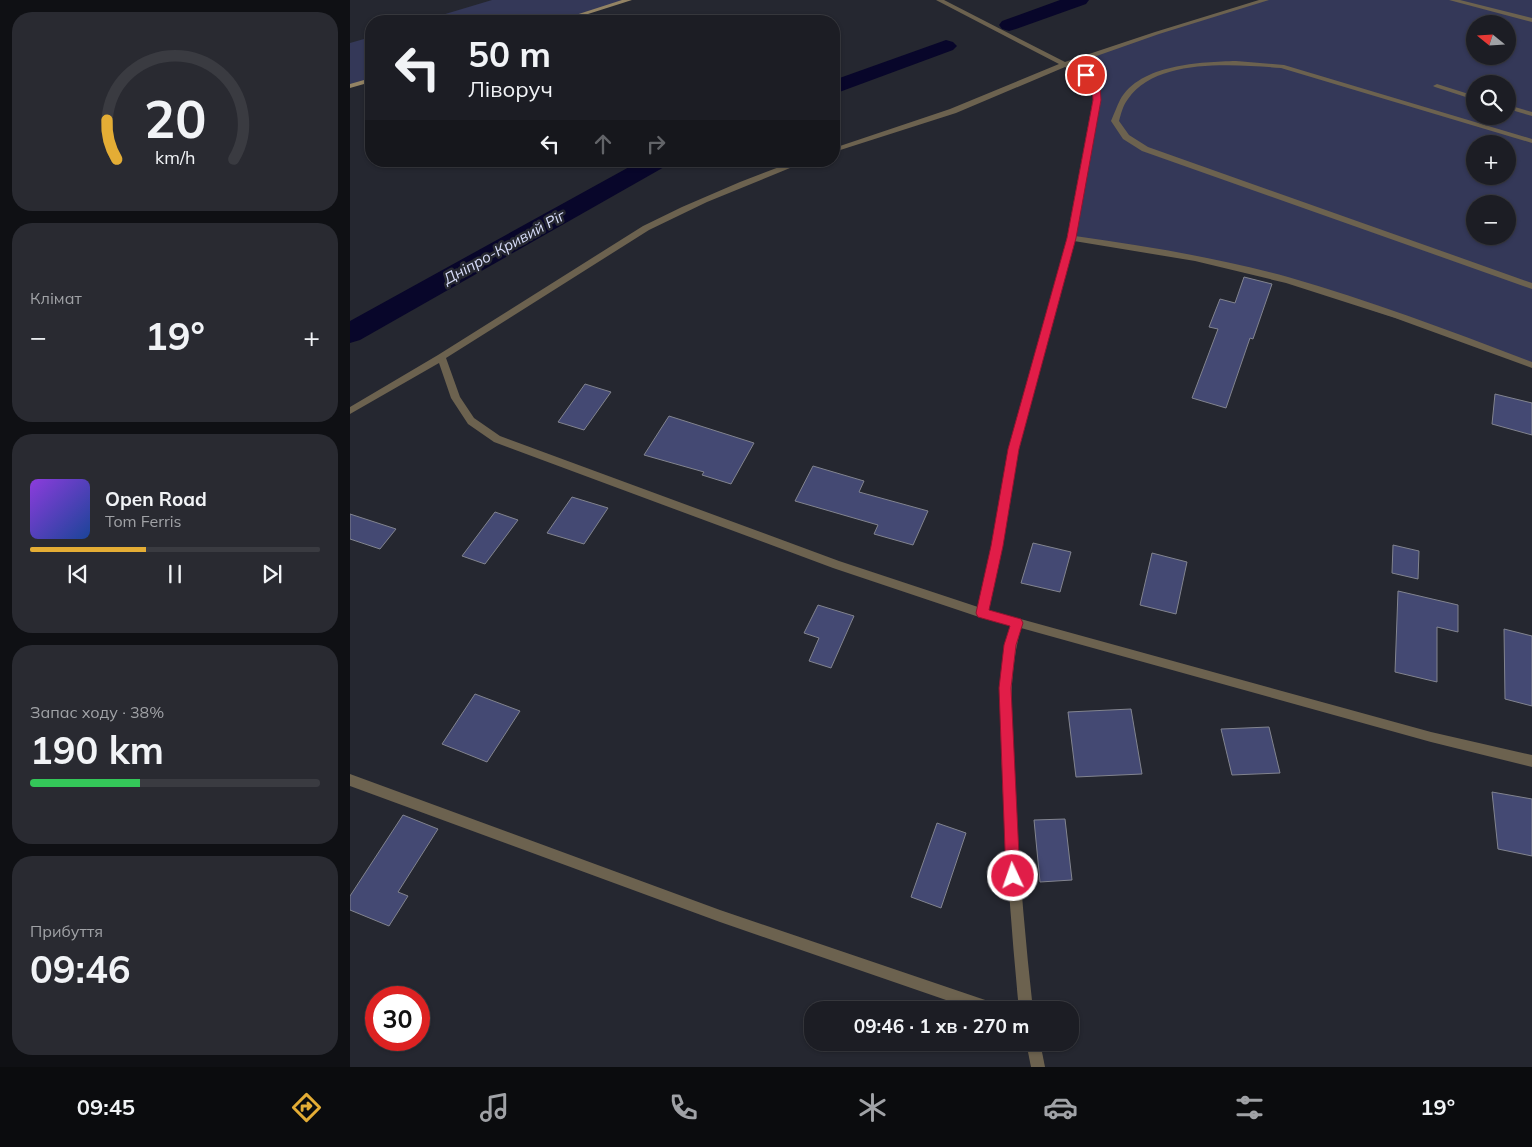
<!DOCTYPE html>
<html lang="uk">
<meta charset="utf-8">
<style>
:root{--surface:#1c1d24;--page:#292a31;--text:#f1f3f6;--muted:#a0a2a6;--line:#3a3b41;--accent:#e4ad35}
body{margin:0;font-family:Mulish,sans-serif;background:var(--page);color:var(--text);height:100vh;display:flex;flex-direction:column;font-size:19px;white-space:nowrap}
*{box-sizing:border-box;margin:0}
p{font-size:16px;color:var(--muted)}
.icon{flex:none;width:28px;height:28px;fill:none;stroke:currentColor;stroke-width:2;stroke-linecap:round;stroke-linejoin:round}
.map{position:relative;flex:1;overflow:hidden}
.drawer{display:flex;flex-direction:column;gap:12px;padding:12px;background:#0f1014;width:350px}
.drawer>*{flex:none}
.top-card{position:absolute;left:15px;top:15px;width:475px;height:152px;border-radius:20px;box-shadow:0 1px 4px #0004,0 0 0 1px var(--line);background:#1c1d24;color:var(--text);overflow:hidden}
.needle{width:32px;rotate:288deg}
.controls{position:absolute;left:1116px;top:15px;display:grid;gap:10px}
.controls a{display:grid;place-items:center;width:50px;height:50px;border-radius:50%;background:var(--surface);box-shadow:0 1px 4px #0004,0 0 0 1px var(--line);font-size:25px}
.speed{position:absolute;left:15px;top:986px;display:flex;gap:10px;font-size:25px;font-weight:700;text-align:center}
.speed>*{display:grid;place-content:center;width:65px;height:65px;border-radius:50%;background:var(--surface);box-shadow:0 1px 4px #0004,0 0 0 1px var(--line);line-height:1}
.speed .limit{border:8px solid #d22;background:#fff;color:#111}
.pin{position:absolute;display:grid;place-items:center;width:42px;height:42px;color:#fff;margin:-21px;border:2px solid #fff;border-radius:50%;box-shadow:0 1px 5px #0007}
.me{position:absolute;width:55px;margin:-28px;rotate:357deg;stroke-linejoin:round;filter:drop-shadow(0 0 4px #0008)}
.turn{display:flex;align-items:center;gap:18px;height:105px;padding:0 20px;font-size:22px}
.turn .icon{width:65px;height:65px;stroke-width:2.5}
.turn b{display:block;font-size:35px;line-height:42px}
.lanes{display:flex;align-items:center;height:48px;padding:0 20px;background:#0003;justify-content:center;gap:25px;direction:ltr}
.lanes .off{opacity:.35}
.big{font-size:38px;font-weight:700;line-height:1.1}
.drawer .tile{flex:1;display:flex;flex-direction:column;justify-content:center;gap:8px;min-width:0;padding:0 18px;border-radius:20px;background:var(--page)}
.drawer .dial{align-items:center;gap:0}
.dial svg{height:130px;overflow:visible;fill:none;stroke:var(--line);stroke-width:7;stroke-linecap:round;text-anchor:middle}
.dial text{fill:var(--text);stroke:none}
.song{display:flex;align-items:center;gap:15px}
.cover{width:60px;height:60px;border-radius:8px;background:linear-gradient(135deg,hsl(270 70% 55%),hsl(220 70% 35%))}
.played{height:5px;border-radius:2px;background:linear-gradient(90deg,var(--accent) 40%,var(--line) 40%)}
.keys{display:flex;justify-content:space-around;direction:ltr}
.heat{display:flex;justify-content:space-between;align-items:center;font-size:28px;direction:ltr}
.charge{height:8px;border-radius:4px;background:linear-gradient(90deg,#34c759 38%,var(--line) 0)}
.trip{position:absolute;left:454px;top:1001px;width:275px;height:50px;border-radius:20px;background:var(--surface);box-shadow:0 1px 4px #0004,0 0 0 1px var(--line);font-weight:700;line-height:50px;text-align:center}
.menu{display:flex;height:80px;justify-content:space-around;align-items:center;background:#0b0c0e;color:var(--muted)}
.menu .icon{width:35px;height:35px}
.menu .selected{color:var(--accent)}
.menu b{font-size:22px;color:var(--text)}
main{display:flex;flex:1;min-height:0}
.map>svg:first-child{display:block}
.green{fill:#343858;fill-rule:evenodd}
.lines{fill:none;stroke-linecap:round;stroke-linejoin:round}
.canal{fill:#08062a;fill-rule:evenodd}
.building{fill:#444973;stroke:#82848f}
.service{fill:#6c624f;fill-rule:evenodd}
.minor{fill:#6c624f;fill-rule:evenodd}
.secondary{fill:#938364;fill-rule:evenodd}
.route{fill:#e11d48;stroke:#92132f}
.labels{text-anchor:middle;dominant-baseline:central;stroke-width:5;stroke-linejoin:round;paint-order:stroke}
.water-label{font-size:15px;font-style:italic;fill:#d7dcf9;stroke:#252730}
</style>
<main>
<section class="drawer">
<div class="tile dial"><svg viewBox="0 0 100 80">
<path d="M14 69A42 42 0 1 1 86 69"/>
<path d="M14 69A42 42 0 0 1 8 45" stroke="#e4ad35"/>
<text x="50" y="56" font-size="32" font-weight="700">20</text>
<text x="50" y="72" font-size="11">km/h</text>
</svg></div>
<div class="tile"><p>Клімат</p>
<div class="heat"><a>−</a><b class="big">19°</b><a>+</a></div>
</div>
<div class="tile">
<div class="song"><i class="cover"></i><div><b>Open Road</b><p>Tom Ferris</p></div></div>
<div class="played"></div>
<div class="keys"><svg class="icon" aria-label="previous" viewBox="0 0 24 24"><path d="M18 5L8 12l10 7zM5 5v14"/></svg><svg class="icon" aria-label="pause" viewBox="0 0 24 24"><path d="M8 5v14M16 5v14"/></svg><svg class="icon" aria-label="next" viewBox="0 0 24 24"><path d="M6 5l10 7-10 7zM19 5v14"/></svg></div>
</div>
<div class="tile"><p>Запас ходу · 38%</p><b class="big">190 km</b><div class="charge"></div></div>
<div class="tile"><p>Прибуття</p><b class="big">09:46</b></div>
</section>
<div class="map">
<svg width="1182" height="1067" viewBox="0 0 1182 1067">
<rect width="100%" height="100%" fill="#252730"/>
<!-- green -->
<g class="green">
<path d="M142,0H279L210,21H72Z"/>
<path d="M916,0H1182V363L900,270L721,238L746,86L735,75L714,65L807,33ZM1125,24H1158V56H1125ZM1125,84H1158V116H1125ZM1125,144H1158V176H1125ZM1125,204H1158V236H1125Z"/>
<path d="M21,37V80L0,86V43Z"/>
</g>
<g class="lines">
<!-- canal -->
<g class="canal">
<path d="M710,0H739L736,4L666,29L659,31L652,29L649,25L652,21Z"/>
<path d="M596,40L603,42L607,46L603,50L484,94V80Z"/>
<path d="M290,161H320L316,166L10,340L0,343V321Z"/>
</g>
</g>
<!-- building -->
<g class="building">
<path d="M894,277L922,284L903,339L900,338L876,408L842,398L868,329L859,327L870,299L885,303Z"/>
<path d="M235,384L261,392L234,430L208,422Z"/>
<path d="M1145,394L1182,403V435L1142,424Z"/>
<path d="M319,416L404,443L381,484L352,475L354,472L294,455Z"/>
<path d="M463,466L514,481L509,492L578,511L563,545L524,534L528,525L445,501Z"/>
<path d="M222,497L258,508L234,544L197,533Z"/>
<path d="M145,512L168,520L135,564L112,556Z"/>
<path d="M0,514L46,529L30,549L0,539Z"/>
<path d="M683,543L721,552L710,592L671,583Z"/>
<path d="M1043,545L1069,551L1068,579L1042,573Z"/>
<path d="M802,553L837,562L826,614L790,605Z"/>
<path d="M1048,591L1108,605V632L1087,627V682L1045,672Z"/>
<path d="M468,605L504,616L481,668L459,661L469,638L454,633Z"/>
<path d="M1154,629L1182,636V706L1155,699Z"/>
<path d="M125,694L170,711L137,762L92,744Z"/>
<path d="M781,709L792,774L726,777L718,712Z"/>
<path d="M919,727L930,773L882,775L871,729Z"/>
<path d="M1142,792L1182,799V856L1148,849Z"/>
<path d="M53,815L88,829L48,892L58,896L39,926L0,910V896Z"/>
<path d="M715,819L722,880L690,882L684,820Z"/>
<path d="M587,823L616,833L591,908L561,897Z"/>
</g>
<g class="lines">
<!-- service -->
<g class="service">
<path d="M886,61L934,65L1182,139V143L931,68C887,65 807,57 778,99C773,105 771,114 769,121L779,135L798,147L1182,283V289L792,151L773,139L761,121C764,114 767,106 770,100C790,64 851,62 886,61Z"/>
<path d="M1087,84L1125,96V100L1085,87L1083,86Z"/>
<path d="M1158,105L1182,112V116L1158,109Z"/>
</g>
<!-- minor -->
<g class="minor">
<path d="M586,0H594L715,62L805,32L909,0H919L809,34L721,65C740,75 749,77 751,100L725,236C797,246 868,258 938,277C1021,301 1101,331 1182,362V368L1045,318L936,283L845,261L724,241L669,449L652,546L638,610L1081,732L1182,755V767L1081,742L671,628C656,682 662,740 665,794C669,866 675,938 683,1010H669C662,939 657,868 653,797C651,740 646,681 661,626L632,618L483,568L144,442L118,424L101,398L89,363L0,414V407L88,355L293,226L332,207L390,182L445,161H457L357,202L299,230L96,358L110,397L124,418L150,436L489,561L628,607L642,546L659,449L717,238L743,100V86L733,76L715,67L606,113L484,152V148L600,109L709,64Z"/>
<path d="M1099,0H1110L1182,18V22Z"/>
<path d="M0,774L370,910L644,1003L649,1005L651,1010H625L370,922L0,786Z"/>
<path d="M676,1042H690L695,1067H681Z"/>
</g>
<!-- secondary -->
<g class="secondary">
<path d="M272,0H282L216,21H207Z"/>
<path d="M21,78V82L0,88V84Z"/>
</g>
</g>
<!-- route -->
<path class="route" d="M733,73H738L750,86L751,100L726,238L669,449L653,546L639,610L671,619L673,623L666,645L661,688L670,876L668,881L663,883L658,881L656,876L649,688L654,645L660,626L628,617L626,613L641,546L658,449L717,238L743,100L742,86L733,77Z"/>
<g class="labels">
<!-- water labels -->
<g class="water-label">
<text transform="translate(154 247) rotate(-29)">Дніпро-Кривий Ріг</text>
</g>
</g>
</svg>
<div class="controls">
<a><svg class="needle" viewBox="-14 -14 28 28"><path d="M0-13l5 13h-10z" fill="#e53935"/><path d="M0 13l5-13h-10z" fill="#a0a2a6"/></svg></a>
<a><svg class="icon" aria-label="search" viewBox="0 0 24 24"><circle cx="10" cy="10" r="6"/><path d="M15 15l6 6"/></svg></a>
<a>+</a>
<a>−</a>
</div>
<div class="speed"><div class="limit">30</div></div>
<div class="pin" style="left:736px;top:75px;background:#d93025"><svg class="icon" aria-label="arrive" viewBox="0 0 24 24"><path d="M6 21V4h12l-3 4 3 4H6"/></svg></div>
<svg class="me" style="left:663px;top:876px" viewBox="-20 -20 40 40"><circle r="17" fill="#e11d48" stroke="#fff" stroke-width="3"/><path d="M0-11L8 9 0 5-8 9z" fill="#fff"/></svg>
<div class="trip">09:46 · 1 хв · 270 m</div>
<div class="top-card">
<div class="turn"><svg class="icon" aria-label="left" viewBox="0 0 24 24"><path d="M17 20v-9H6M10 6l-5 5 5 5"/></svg><div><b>50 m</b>Ліворуч</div></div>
<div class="lanes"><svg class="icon" aria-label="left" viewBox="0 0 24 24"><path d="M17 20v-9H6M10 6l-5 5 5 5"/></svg><svg class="icon off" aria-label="ahead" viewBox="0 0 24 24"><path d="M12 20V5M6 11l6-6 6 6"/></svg><svg class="icon off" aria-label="right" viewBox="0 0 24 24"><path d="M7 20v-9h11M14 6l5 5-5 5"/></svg></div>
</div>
</div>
</main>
<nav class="menu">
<b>09:45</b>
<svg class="icon selected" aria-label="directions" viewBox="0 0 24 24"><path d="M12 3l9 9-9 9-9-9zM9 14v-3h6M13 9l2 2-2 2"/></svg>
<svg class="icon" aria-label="music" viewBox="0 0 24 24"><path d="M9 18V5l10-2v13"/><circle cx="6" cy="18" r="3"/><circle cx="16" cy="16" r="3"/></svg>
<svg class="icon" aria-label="phone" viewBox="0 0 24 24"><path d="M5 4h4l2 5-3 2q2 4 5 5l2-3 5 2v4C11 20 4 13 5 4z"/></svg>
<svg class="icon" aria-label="climate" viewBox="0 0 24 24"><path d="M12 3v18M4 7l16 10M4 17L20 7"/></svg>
<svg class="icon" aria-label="car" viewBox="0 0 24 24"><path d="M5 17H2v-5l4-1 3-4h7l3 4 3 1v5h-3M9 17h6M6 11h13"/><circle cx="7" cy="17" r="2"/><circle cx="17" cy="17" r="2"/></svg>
<svg class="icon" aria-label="filters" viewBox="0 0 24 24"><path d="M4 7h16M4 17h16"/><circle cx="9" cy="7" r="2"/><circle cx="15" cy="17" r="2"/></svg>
<b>19°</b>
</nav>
